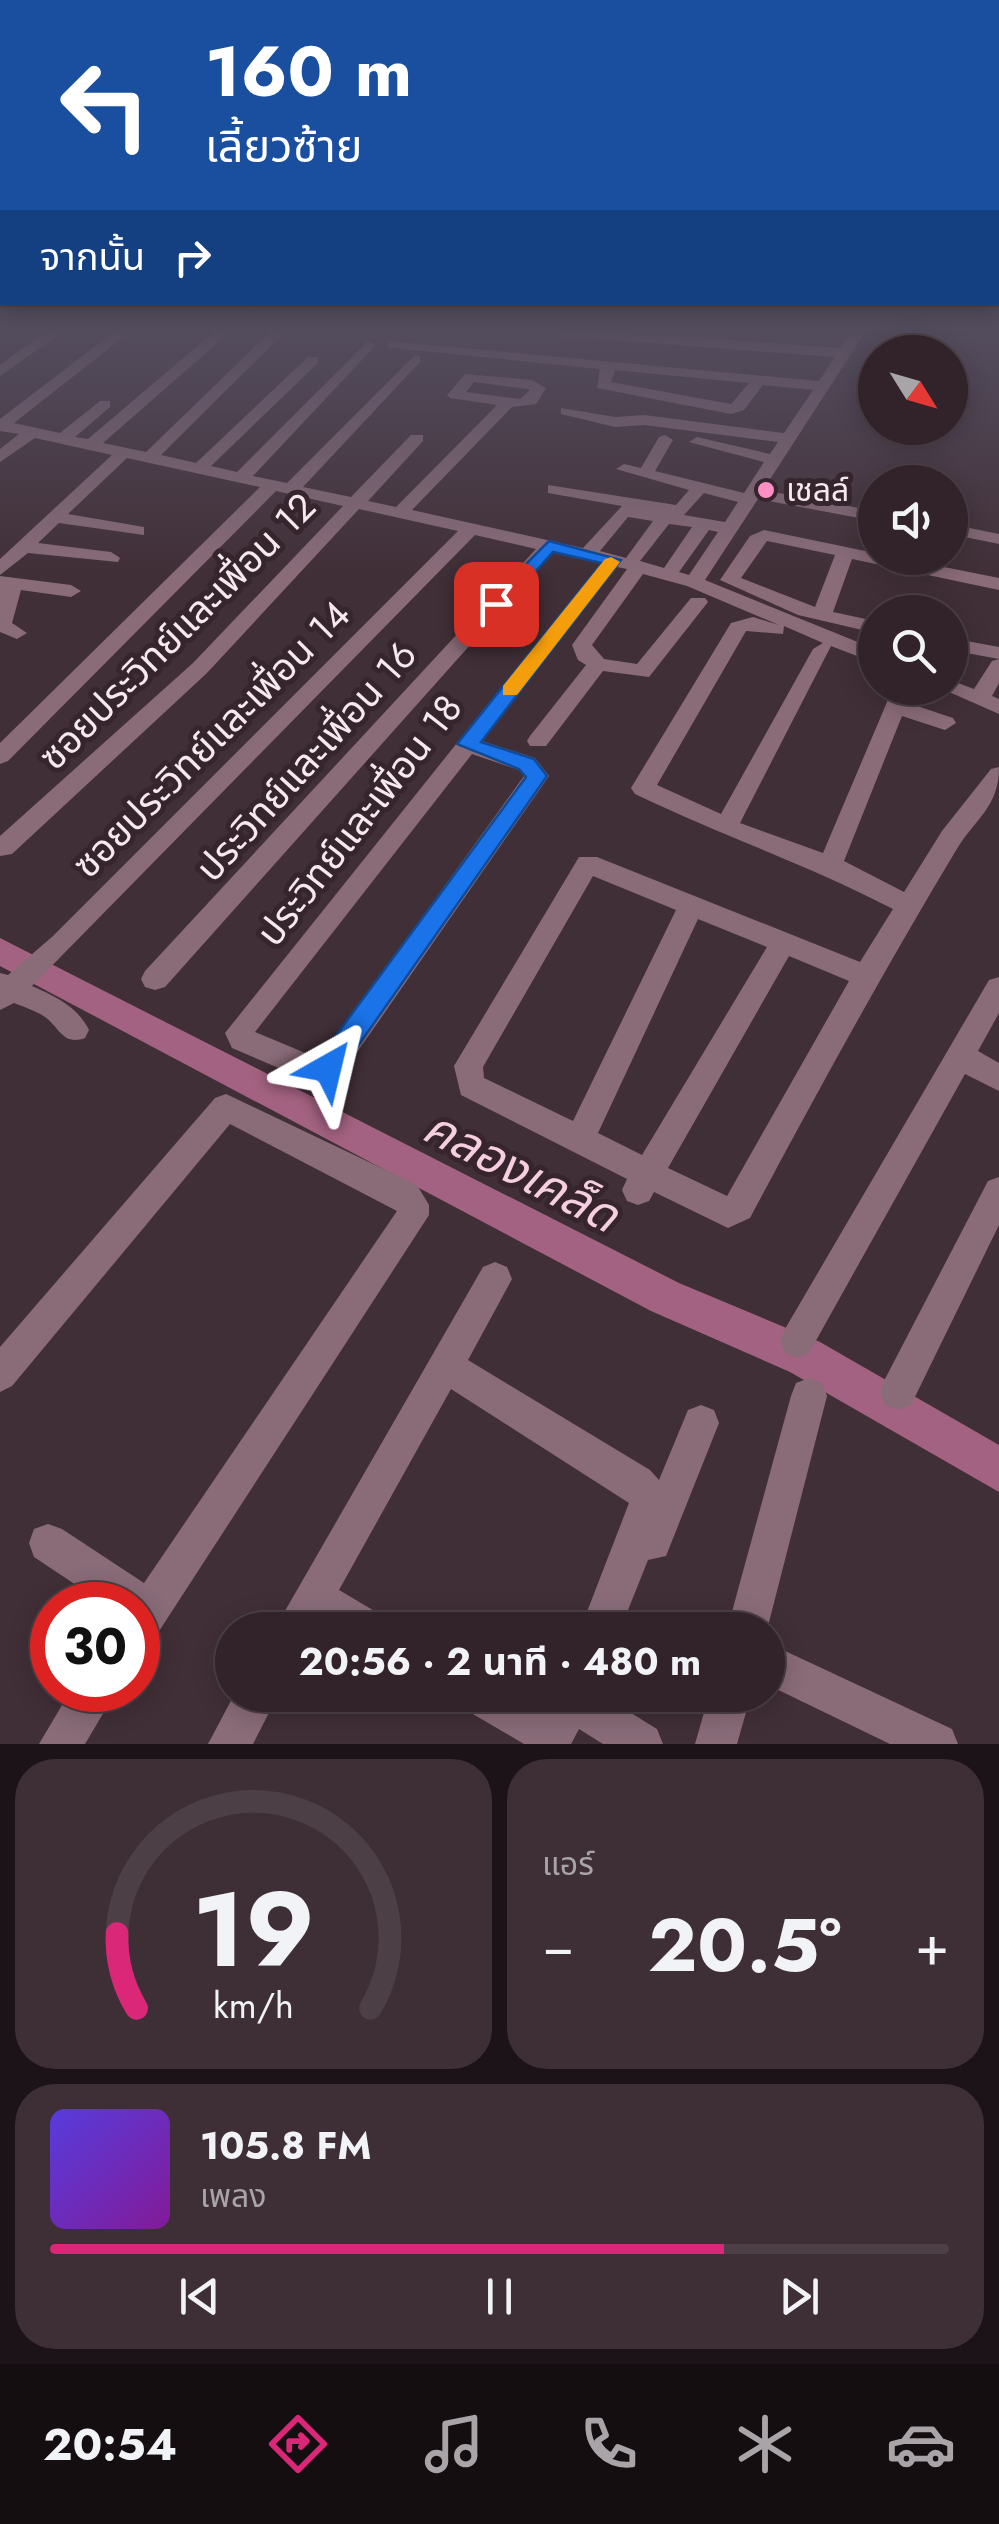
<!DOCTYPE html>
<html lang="th">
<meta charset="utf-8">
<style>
:root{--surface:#312329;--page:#3d2f35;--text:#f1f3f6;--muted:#a8a4a8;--line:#4c4046;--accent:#db2777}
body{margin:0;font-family:Jost,"Noto Sans Thai",sans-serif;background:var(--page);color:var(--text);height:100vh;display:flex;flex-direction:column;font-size:38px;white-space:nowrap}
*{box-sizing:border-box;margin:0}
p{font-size:32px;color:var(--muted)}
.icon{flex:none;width:55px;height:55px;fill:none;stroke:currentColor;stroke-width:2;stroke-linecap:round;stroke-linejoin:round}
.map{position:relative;height:1744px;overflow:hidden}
.panel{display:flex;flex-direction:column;gap:15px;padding:15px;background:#1b1317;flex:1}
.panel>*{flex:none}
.top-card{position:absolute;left:0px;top:0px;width:1000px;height:305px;box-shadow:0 5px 25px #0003,0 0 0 2px var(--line);background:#1a4fa0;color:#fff;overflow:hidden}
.needle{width:65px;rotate:127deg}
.buttons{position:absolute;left:858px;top:335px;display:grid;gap:20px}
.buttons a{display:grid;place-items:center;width:110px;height:110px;border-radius:50%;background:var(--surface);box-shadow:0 5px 25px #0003,0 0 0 2px var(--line);font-size:50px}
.speed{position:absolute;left:30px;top:1582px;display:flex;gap:20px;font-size:50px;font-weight:700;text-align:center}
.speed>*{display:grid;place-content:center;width:130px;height:130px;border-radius:50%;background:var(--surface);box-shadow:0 5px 25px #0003,0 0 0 2px var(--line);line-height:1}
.speed .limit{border:15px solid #d22;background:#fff;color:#111}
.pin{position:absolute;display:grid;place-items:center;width:85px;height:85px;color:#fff;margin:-42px;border-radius:20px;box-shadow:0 5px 15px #0006}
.me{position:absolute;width:110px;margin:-55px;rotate:37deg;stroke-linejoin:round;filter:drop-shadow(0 0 8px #0008)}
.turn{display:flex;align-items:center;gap:35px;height:210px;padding:0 40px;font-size:45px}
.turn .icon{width:130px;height:130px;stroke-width:2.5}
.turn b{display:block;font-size:70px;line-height:85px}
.then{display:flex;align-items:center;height:95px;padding:0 40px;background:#0003;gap:20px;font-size:38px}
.big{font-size:75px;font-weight:700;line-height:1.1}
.panel .widget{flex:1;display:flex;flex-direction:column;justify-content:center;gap:15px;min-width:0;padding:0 35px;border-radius:40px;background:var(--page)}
.panel .dial{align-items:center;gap:0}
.dial svg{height:260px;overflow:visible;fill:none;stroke:var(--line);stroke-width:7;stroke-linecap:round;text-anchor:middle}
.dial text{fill:var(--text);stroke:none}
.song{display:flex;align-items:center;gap:30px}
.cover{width:120px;height:120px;border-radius:15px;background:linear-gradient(135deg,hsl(250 70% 55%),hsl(290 70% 35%))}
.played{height:10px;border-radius:5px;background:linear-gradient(90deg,var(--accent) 75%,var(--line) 75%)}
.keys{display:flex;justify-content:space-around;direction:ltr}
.heat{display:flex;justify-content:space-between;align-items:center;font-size:55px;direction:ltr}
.panel .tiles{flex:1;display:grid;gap:15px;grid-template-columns:1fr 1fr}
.widget:last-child{grid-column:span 2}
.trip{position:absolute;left:215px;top:1612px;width:570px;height:100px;border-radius:50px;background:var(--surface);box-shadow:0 5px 25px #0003,0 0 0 2px var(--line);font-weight:700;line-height:100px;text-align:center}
.menu{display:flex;height:160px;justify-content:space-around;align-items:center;background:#140e10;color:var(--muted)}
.menu .icon{width:70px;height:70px}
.menu .selected{color:var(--accent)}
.menu b{font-size:45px;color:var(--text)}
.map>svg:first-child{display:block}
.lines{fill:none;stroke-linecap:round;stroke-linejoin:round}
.river{fill:#a36281;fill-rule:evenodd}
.minor{fill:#8a6c79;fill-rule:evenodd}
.route{fill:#1a73e8;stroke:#114b97;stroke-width:2.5}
.slow{fill:#f59e0b}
.poi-dot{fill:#fc8fc3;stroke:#36252d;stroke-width:4}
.labels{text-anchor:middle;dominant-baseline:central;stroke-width:10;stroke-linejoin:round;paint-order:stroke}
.far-poi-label{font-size:32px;fill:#f5e9ee;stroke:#36252d;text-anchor:start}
.street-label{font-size:38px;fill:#f5e9ee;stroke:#36252d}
.near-water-label{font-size:48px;font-style:italic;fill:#f5cedf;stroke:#36252d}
</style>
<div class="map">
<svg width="999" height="1744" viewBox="0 0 999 1744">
<rect width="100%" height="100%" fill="#412f37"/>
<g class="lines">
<!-- river -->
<path class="river" d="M0,938L679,1283L820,1342L999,1445V1492L790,1372L651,1311L0,966Z"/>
<!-- minor -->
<g class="minor">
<path d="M47,331H64L0,376V365Z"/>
<path d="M115,331H131L14,423L60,433L100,401H110V407L75,437L88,439L215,331H231L103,443L146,452L271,331H286L161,455L196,463L308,357H318V363L211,466L237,472L368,341L375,345L373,348L253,476L287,483L415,355L420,356V362L303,487L351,497L411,435H423V441L368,501L396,507L497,405L450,398L447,395L465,374L532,380L546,388L536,404L512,407L412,510L583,548L622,506L548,493V485L676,505L689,490L616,469L624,464L641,468L659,437L665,435L673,440L655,471L744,493L764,462L689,442L697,437L770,454L778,442L644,425L615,427L561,414V408L615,417L644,415L784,433L813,390L763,385L744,410L731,414L597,388L600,369L393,348L388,347V341L819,381L835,357L544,335L537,331H607L840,348L852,331H866L763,490L875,511V521L758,499L705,580L875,649V663L831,646L740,823L823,853L893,688H913L908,703L953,718L956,723L945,730L902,716L844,861L904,892L942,831L991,769L999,767C999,808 975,818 955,852C883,972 816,1094 750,1218L728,1228L654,1192L649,1201L638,1205L627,1201L622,1190L627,1179L461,1095L454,1066L579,857H597L860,962L893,909C809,865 720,835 635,794L631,788L731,623L753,617L779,625L687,586L643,574L592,645L604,659L637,664L691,598H705L708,602L649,677L603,671L546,746H530L527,741L530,736L586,665L578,660L572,645L627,569L617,567L482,741L535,758L549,776L344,1071L316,1084L232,1048L225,1033L601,563L553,552L165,987L155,990L145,987L141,979L145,971L536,549L475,535L32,986C56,997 77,1006 89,1030L85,1038C63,1046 60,1028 45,1017C36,1011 24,1007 14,1003L0,1010V973L8,975L53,936L458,531L359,509L207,673L12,854L0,856V836L193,663L343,506L276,491L8,761L0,764V743L260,487L127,458L68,514L144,527V535L59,523L38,543L111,552L120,558L118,562L28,553L0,575V559L112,455L35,438L0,462V449L19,434L0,431V419ZM615,370L749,383L731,404L611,382ZM474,382L528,389L530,390L520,399L466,392ZM704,493L738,502L725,522L684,515ZM628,517L653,521L626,558L600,551ZM669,524L692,527L664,568L640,561ZM709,530L718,532L689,575L679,572ZM784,626L823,643L813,649L721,814L657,785L746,631L783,634ZM472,754L519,770L524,776L324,1053L315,1057L255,1032ZM593,876L676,910L573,1121L484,1078L483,1067ZM698,919L767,947L642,1155L598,1133ZM789,956L849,981L727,1196L668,1168Z"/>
<path d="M950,524L999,534V544L950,534Z"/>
<path d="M764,530L875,553V558H899L999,578V590L852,559L833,612L875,621V633L798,615L720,580L750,536ZM767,541L835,555L815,607L741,578Z"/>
<path d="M0,576L71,585L81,591L71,597L21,590L12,623L27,633L17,639L0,632Z"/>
<path d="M950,638L999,647V659L950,650Z"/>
<path d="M999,659V683L992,696L999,699V714L940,688H950V680L974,689L992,661Z"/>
<path d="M999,977V1013L978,1051L999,1063V1091L965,1074L809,1353L797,1358L785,1353L780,1341L785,1329L989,980Z"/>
<path d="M226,1094L417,1185L429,1205V1215L152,1642L138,1648V1605H106L34,1557L29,1543L34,1529L48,1524L62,1529L144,1583L397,1211L230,1124L12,1386L0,1392V1347L215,1098Z"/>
<path d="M999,1177V1225L911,1405L898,1410L885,1405L880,1392L885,1379L988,1181Z"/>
<path d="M495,1262L507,1267L512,1279L468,1360L650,1470L659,1480L688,1410L701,1405L714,1410L719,1423L666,1556L648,1560L620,1630H580L629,1503L451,1389L339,1590L383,1616L389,1630H331L320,1624L316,1630H274L483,1267Z"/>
<path d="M809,1378L822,1383L827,1396L767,1630H727L791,1396L796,1383Z"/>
<path d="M768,1643L952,1729L958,1744H890L768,1685Z"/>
<path d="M71,1690H117L85,1744H39Z"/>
<path d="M234,1695H278L253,1744H208Z"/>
<path d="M460,1695H521L544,1708L551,1695H602L657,1729L663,1744H603L579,1729L571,1744H524L466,1710Z"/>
<path d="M709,1695H751L737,1744H695Z"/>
</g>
</g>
<!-- sky -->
<linearGradient id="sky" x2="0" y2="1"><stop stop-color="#241a1e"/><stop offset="0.57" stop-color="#544d5e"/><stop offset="1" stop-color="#544d5e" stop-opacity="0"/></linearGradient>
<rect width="999" height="576" fill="url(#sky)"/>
<!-- route -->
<path class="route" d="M549,541L621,560L481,742L534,759L547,776L337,1076H318L315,1068L318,1060L526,777L519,769L457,744L602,563L553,552L503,608H490V600Z"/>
<!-- slow -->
<path class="slow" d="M611,557L620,562L517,695H503V686L605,559Z"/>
<!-- markers -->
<circle class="poi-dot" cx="766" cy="490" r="10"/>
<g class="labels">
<!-- far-poi labels -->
<g class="far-poi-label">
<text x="786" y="490">เชลล์</text>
</g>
<!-- street labels -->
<g class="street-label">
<text transform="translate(177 631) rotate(-45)">ซอยประวิทย์และเพื่อน 12</text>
<text transform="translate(211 739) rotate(-45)">ซอยประวิทย์และเพื่อน 14</text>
<text transform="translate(306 761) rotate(-48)">ประวิทย์และเพื่อน 16</text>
<text transform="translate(359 820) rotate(-52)">ประวิทย์และเพื่อน 18</text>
</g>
<!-- near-water labels -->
<g class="near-water-label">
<text transform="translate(521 1171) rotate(27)">คลองเคล็ด</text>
</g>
</g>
</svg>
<div class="buttons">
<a><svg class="needle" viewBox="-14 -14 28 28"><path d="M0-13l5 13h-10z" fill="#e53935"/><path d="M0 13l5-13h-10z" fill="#a8a4a8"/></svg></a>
<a><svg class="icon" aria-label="sound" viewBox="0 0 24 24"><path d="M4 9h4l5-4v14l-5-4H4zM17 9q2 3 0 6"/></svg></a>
<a><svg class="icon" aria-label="search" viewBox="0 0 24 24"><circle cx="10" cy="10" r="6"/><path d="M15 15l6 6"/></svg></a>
</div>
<div class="speed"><div class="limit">30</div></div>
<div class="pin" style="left:496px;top:604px;background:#d93025"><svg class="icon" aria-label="arrive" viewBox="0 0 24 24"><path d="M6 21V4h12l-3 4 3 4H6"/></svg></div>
<svg class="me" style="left:328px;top:1068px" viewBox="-20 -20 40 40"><path d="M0-17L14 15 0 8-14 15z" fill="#1a73e8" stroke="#fff" stroke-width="4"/></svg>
<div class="trip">20:56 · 2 นาที · 480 m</div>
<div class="top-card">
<div class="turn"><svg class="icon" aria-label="left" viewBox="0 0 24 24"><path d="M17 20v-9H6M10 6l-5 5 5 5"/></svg><div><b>160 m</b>เลี้ยวซ้าย</div></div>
<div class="then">จากนั้น<svg class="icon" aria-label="right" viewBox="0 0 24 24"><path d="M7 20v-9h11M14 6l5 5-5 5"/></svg></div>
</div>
</div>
<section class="panel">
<div class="tiles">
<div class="widget dial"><svg viewBox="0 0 100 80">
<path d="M14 69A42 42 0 1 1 86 69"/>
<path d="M14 69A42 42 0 0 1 8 46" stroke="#db2777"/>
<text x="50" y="56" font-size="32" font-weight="700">19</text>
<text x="50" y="72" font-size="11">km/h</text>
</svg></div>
<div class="widget"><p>แอร์</p>
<div class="heat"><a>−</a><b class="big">20.5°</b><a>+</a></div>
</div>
<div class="widget">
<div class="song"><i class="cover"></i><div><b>105.8 FM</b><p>เพลง</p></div></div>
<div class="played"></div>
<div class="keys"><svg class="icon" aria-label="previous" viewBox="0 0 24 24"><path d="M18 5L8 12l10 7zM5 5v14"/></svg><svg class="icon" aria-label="pause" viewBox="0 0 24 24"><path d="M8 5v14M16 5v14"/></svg><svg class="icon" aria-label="next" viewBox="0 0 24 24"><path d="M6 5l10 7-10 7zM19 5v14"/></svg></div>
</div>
</div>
</section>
<nav class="menu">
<b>20:54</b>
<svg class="icon selected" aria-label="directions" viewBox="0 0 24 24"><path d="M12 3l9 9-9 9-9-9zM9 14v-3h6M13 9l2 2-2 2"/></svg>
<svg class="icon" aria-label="music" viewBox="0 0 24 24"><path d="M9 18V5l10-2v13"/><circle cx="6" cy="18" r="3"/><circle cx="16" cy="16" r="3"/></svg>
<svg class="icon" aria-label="phone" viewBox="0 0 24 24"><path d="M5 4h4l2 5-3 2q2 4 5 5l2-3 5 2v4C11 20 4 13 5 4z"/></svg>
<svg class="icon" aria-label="climate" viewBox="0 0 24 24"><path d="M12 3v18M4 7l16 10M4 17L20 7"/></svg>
<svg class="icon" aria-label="car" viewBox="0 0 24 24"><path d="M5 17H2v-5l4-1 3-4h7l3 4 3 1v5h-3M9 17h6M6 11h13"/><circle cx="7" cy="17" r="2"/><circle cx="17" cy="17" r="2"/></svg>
</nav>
